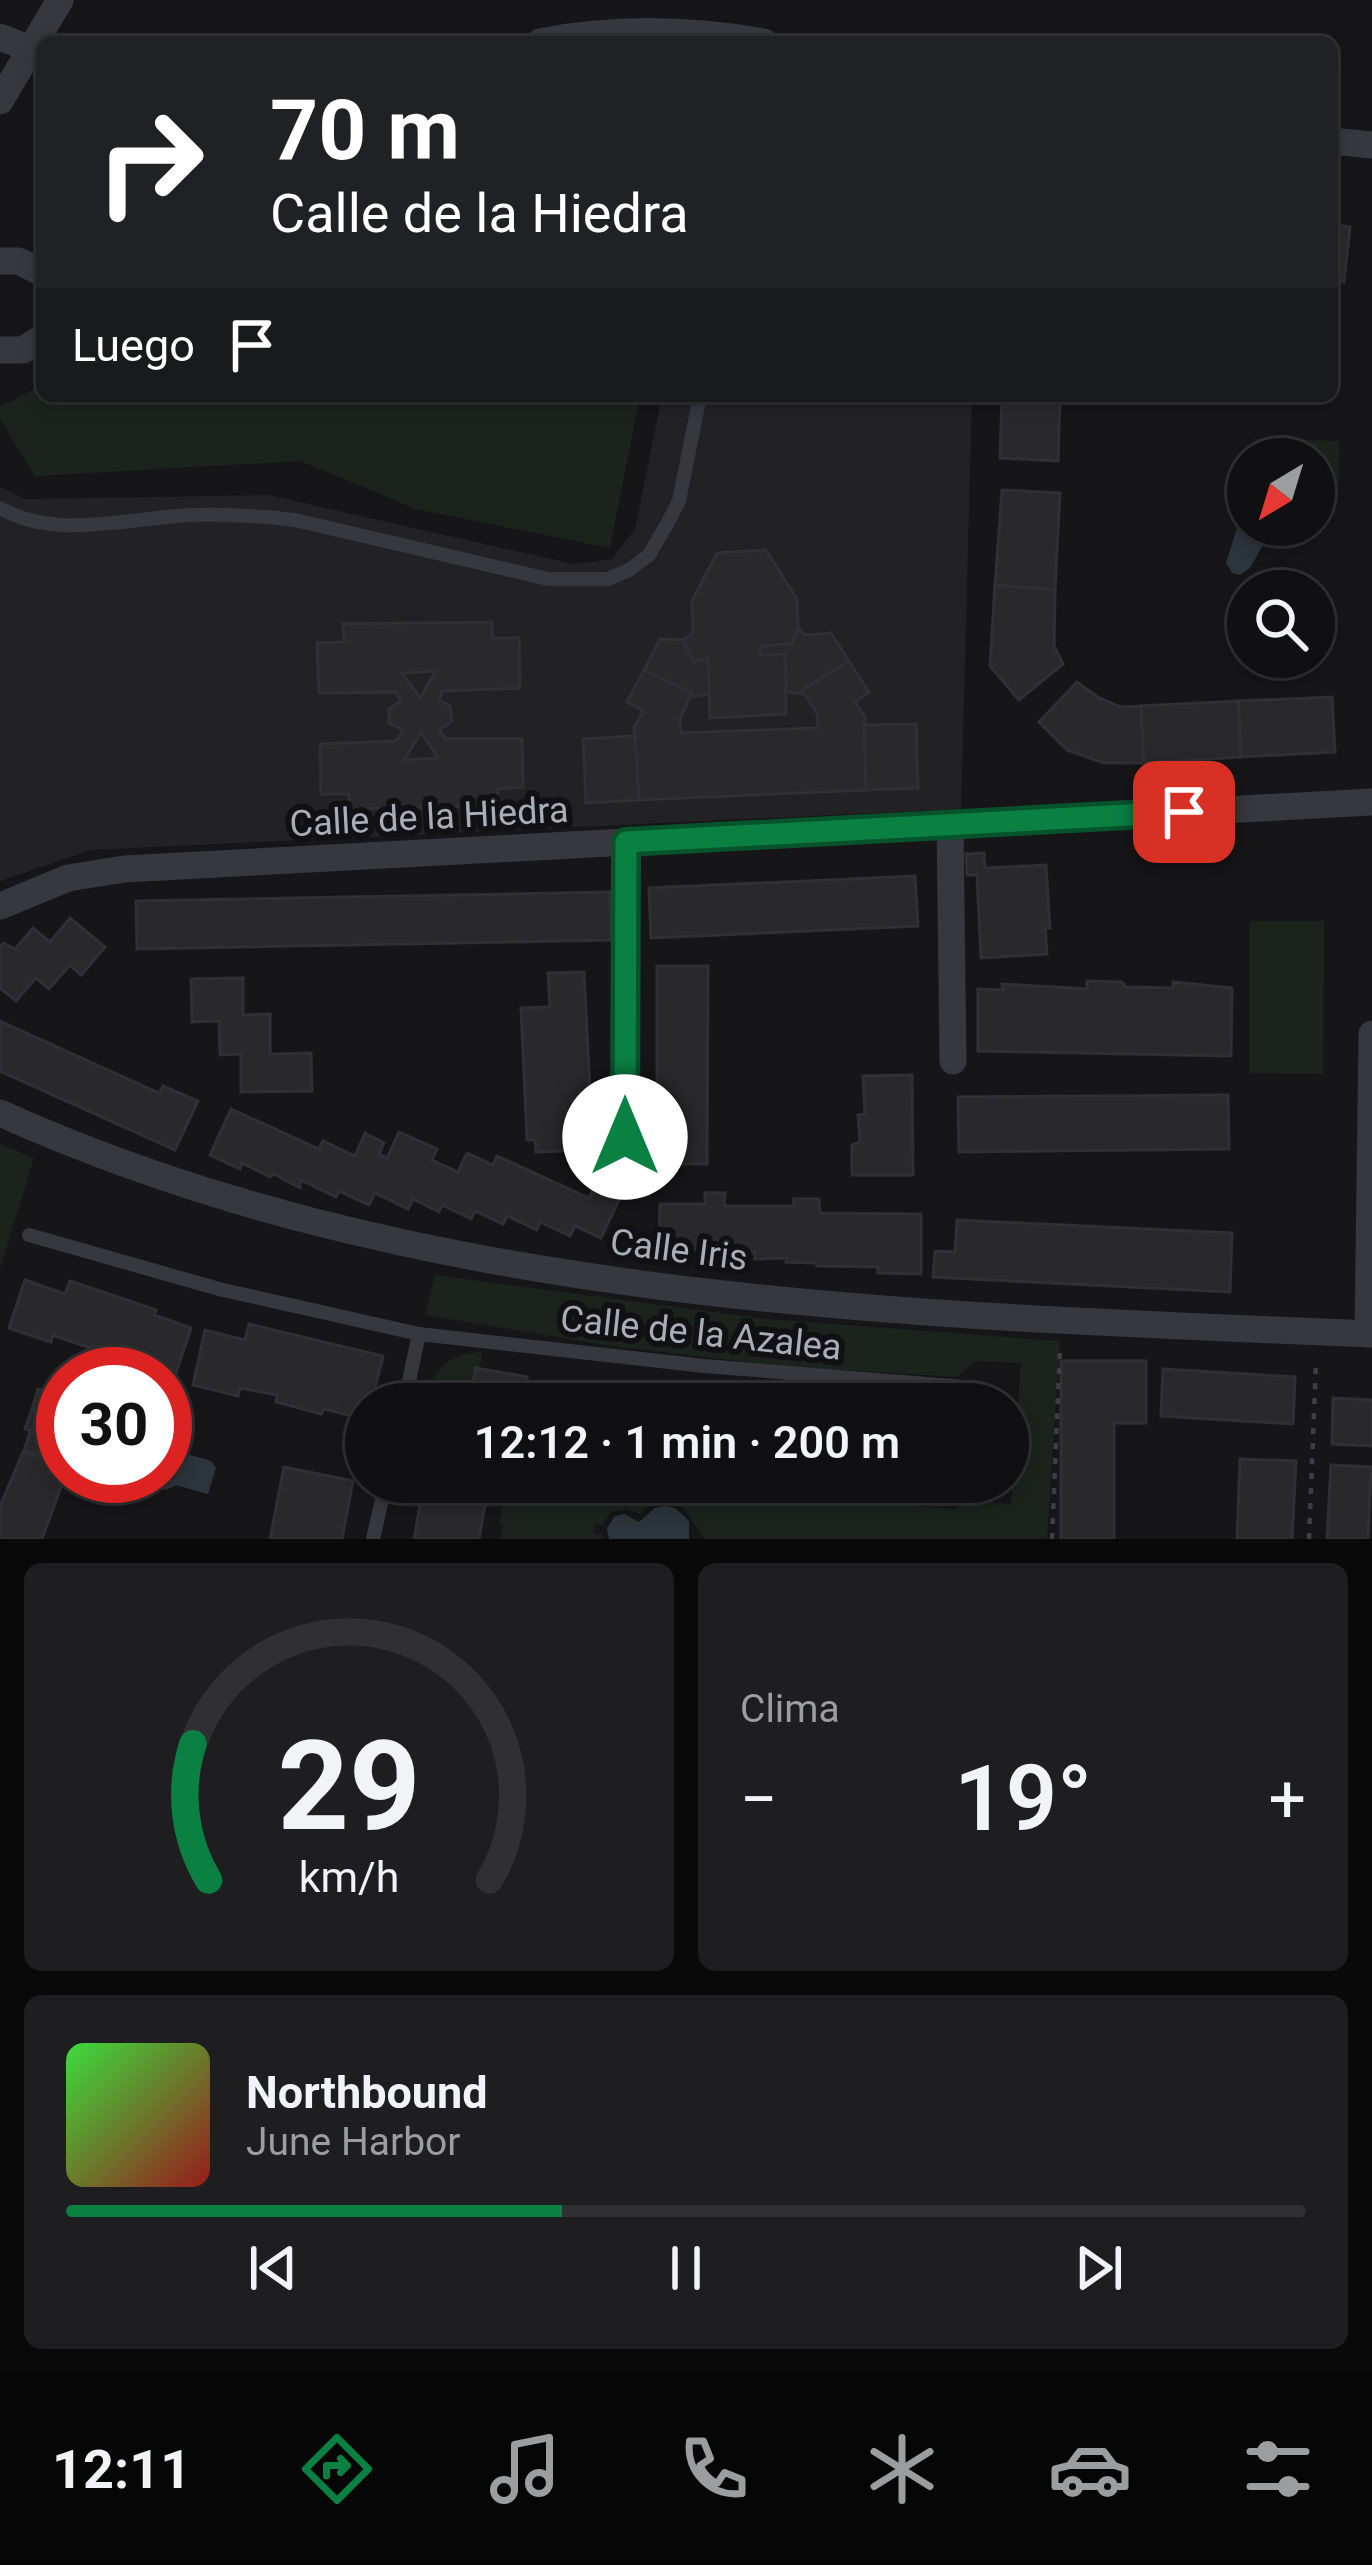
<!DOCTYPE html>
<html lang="es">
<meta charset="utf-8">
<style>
:root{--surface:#101012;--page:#1e1e20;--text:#f1f3f6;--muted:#9c9d9f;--line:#303032;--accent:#0b8043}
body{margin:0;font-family:Roboto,sans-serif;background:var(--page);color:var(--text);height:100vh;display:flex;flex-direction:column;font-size:45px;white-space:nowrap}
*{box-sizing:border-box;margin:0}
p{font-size:39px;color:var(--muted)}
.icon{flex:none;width:66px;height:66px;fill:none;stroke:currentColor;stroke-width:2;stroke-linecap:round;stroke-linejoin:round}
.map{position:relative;height:1539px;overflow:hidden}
.drawer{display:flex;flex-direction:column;gap:24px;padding:24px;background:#09090a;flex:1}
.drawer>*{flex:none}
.top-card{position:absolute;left:36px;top:36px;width:1302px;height:366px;border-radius:18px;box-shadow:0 6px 18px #0003,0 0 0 3px var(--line);background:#202124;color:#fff;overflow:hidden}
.needle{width:78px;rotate:218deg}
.buttons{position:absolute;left:1227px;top:438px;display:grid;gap:24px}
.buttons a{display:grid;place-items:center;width:108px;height:108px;border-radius:50%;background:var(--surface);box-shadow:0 6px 18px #0003,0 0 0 3px var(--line);font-size:60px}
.speed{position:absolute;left:36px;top:1347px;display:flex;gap:24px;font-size:60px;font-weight:700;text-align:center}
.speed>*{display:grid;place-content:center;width:156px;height:156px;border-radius:50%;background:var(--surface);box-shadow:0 6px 18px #0003,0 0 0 3px var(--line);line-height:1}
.speed .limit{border:18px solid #d22;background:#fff;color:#111}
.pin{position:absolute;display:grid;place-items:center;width:102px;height:102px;color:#fff;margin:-51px;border-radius:24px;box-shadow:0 6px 18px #0006}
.me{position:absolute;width:132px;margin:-66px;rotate:0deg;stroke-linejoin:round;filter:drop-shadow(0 0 9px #0008)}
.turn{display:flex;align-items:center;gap:42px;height:252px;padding:0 36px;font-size:54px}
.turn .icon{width:156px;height:156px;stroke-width:2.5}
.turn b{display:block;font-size:84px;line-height:102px}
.then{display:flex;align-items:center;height:114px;padding:0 36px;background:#0003;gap:24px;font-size:45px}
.big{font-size:90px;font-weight:600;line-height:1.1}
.drawer .widget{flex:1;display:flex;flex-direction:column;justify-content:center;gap:18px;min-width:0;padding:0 42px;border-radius:18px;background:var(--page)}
.drawer .dial{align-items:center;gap:0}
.dial svg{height:312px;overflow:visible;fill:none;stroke:var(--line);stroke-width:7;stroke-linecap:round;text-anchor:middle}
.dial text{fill:var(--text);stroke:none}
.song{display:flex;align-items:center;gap:36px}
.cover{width:144px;height:144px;border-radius:18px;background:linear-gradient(135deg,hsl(120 70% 55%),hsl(0 70% 35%))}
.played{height:12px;border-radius:6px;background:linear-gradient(90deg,var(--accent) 40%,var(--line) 40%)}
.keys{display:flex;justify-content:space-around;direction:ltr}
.heat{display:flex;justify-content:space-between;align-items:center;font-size:66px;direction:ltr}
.drawer .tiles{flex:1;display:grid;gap:24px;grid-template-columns:1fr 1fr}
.widget:last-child{grid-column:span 2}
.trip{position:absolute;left:345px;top:1383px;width:684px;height:120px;border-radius:60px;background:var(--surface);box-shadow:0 6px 18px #0003,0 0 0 3px var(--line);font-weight:600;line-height:120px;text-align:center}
.tab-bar{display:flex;height:192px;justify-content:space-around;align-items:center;background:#060607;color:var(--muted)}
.tab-bar .icon{width:84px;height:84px}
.tab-bar .on{color:var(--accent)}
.tab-bar b{font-size:54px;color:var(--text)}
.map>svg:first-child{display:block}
.built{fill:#222225}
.green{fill:#1c231d}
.water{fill:#2c353c}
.building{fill:#29292c;stroke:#303034;stroke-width:3;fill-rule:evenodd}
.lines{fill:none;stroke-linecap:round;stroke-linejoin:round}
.path{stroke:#3d3f44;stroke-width:4.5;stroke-dasharray:6 9;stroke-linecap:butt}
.lane{stroke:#37383d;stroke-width:14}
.street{stroke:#37383d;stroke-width:27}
.route-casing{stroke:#07532c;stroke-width:30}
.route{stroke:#0b8043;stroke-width:21}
.labels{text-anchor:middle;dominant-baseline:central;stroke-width:12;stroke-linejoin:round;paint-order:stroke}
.street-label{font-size:36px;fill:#a8adb8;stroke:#111113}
</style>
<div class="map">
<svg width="1372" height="1539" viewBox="0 0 1372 1539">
<rect width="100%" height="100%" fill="#161618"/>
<!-- built -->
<path class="built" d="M662,396H972L961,809L91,850L0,881V487L25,499L268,495L573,564L612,559L635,529Z"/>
<!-- green -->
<g class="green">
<path d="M42,385V396H640L610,548L416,509L301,461L35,476L0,419V407Z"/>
<path d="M1255,439L1339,441V483H1314V459H1255Z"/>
<path d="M1250,921H1324L1323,1074L1250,1073Z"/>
<path d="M0,1144L34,1158L0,1269Z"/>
<path d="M435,1275L766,1319L1060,1341L1047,1539H705C686,1517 677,1476 640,1514L626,1509L611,1512L602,1525H594V1534L602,1535L603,1539H500L503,1525L499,1524L507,1482H685L690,1488L734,1492L740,1486L854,1496L860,1502L956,1509L966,1501L1011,1504L1021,1363L974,1361L958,1377L782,1366L612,1346L425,1315Z"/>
<path d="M482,1352L474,1404H423C431,1371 447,1354 482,1352Z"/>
</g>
<!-- water -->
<g class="water">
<path d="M1248,508V525L1293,528L1288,543L1277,544L1274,535L1269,534L1250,568L1240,575L1232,573L1226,563C1232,548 1238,515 1248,508Z"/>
<path d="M165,1447L211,1461L216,1468L208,1494L176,1485L166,1490L133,1481L131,1476H165Z"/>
<path d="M666,1506L675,1508L689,1521V1539H609L607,1528L615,1516L624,1514L639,1522L655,1508Z"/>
</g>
<!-- building -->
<g class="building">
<path d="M1332,224L1350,227L1344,282L1332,281Z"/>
<path d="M1002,396H1060L1058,461L1000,458Z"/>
<path d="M1002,490L1060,493L1055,590L995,585Z"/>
<path d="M766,550L797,599L798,628L792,644L761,646L760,655L785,654L786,714L710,718L708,658L694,662L683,640L693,633L692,601L717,553Z"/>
<path d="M995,585L1055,590L1054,646L1063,664L1019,700L990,666Z"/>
<path d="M492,622V638H519L520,688L443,691L439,700L450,706L452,721L439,730L446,739H522L523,787L498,789L497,806L349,809V794H321L320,744L396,741L403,730L389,723V709L401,701L396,692L319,693L317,643L344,642L343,624ZM436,671L420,698L402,673ZM421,732L438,758L404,760Z"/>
<path d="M798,628L805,635L831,633L849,661L802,690L804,694L787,692L785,654L760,655L761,646L792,644Z"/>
<path d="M660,639L683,640L694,662L708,658L709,694L691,697L692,693L644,670Z"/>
<path d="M849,661L869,692L855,702L865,717L866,790L639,800L634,728L643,711L627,702L644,670L692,693L680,718L681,733L818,728L817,713L802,690Z"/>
<path d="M1077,682L1099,698L1120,707L1141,706L1144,763H1104L1067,750L1039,722Z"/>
<path d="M1332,697L1335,752L1241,757L1238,701Z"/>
<path d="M1238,701L1241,757L1144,763L1141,706Z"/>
<path d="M916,724L918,788L866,790L864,725Z"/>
<path d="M635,736L639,800L586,803L583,739Z"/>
<path d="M984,853L985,868L1046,865L1050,928H1045L1047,954L981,958L977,875H967L966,854Z"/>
<path d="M915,876L918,926L651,938L649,888Z"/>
<path d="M610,892L611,940L137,949L136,901Z"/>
<path d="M70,918L105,947L81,975L70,965L49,989L36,978L16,1001L0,988V947L3,943L15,949L33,928L50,942Z"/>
<path d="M657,966H708L707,1164H657Z"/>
<path d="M584,972L593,1150L536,1152L535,1140H527L521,1008L550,1007L548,973Z"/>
<path d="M243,978V1015L270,1014V1054L311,1053L312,1091L241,1092V1054L220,1055L219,1021L192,1022L191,979Z"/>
<path d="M1087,981L1122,982L1126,987L1173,988V982L1232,988L1231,1056L978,1051V989L1003,990L1002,984L1087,989Z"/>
<path d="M0,1021L159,1093L163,1086L198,1101L175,1150L0,1071Z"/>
<path d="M912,1075L913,1175H852V1145L860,1142L858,1115L865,1114L863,1076Z"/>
<path d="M1228,1095L1229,1149L959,1152L958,1097Z"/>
<path d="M231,1109L319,1149L323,1141L355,1156L365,1133L384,1143L379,1154L387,1158L399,1132L437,1149L432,1160L458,1172L467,1153L493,1165L497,1156L589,1198L599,1176L625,1187L601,1238L575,1226L570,1236L540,1222L537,1230L507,1216L503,1224L475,1211L471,1219L442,1205L439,1212L413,1199L408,1209L375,1193L369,1205L339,1191L336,1197L301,1180L300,1188L274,1174L270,1177L242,1163L240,1169L210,1155Z"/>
<path d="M705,1193H725L724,1206H794V1199H819L820,1213L921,1214V1274L878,1273V1267L817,1266L816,1263L786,1262L787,1258L755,1259V1253L659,1248L660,1204H705Z"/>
<path d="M957,1220L1232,1233L1230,1292L933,1277L935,1251L955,1252Z"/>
<path d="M25,1280L65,1294L70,1281L156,1310L154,1315L191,1328L172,1385L165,1383V1374L131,1371L134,1363L53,1335L51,1342L9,1328Z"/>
<path d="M249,1324L383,1356L371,1404H366V1419L324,1409L321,1414L276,1402L277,1395L240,1388L238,1396L193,1385L205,1330L245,1340Z"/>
<path d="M1061,1361H1146V1423H1114V1539H1061Z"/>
<path d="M476,1368L527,1377V1383L575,1392L572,1404H469Z"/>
<path d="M1163,1369L1295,1377L1293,1424L1161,1416Z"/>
<path d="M38,1389L63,1397V1419L32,1409Z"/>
<path d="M638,1391L685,1400V1404H586L588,1394L636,1402Z"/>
<path d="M1333,1398L1372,1400V1446L1332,1444Z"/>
<path d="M32,1409L63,1419V1441L25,1429Z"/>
<path d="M1008,1428L1018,1429L1013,1486L967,1483L966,1490L916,1487V1482H1008Z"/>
<path d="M30,1431L63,1441V1463L24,1451Z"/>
<path d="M23,1452L63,1464L65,1476L42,1539H0V1506Z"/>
<path d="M1240,1459L1296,1461L1292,1539H1237Z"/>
<path d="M1331,1465L1371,1467L1368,1539H1327Z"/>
<path d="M284,1467L353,1481L342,1539H270Z"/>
<path d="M424,1482H489L479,1539H414Z"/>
<path d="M848,1482H906L905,1489L847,1485Z"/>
</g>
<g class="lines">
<!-- path -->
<g class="path">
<path d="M1052,1539L1060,1350"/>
<path d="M1309,1539L1316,1362"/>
</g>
<!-- lane -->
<g class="lane">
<path d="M0,508C56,541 132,517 193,515C227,514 261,516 295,520L548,579H608L629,570L649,555L667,524L679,501L700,396"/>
<path d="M29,1235L219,1289L419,1334L704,1366L977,1388"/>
<path d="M404,1404L419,1334"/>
<path d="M373,1539L386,1482"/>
</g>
<!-- street -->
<g class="street">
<path d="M0,37L31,49"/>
<path d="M540,42C615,27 689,29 764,42"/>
<path d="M0,101L60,0"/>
<path d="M1332,141L1372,145"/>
<path d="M0,261H19L42,273"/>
<path d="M0,350H23L42,338"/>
<path d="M950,825L953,1061"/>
<path d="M0,906L68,878L124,869L1372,802"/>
<path d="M0,1113C424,1304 914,1315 1372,1334"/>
<path d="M625,1137L627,842"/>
<path d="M1368,1334L1372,1034"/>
</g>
</g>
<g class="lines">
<!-- route casing -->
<g class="route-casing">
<path id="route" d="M625,1137L626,842L1184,812"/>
</g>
<!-- route -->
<use href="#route" class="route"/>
</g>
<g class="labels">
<!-- street labels -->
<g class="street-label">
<text transform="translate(429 817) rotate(-3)">Calle de la Hiedra</text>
<text transform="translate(679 1250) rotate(7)">Calle Iris</text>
<text transform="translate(701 1333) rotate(6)">Calle de la Azalea</text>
</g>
</g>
</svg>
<div class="buttons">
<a><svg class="needle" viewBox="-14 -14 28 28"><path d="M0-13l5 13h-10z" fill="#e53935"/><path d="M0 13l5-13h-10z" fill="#9c9d9f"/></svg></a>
<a><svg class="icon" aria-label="search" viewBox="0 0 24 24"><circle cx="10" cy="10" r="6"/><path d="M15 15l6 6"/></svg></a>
</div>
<div class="speed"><div class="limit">30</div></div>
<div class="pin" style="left:1184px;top:812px;background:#d93025"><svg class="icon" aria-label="arrive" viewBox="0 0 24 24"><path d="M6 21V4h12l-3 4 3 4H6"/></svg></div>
<svg class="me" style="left:625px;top:1137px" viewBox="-20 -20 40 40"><circle r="19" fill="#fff"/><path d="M0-13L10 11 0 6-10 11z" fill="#0b8043"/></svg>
<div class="trip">12:12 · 1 min · 200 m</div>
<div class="top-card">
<div class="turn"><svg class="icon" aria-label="right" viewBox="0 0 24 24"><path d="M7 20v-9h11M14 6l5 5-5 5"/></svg><div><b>70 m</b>Calle de la Hiedra</div></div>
<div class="then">Luego<svg class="icon" aria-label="arrive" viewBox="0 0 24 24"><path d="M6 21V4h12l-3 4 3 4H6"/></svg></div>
</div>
</div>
<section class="drawer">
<div class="tiles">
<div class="widget dial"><svg viewBox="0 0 100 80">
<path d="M14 69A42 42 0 1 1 86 69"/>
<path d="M14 69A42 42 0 0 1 10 34" stroke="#0b8043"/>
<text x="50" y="56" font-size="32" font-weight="700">29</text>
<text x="50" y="72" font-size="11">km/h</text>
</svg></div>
<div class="widget"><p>Clima</p>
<div class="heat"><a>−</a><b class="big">19°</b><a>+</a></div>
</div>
<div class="widget">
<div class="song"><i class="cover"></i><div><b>Northbound</b><p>June Harbor</p></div></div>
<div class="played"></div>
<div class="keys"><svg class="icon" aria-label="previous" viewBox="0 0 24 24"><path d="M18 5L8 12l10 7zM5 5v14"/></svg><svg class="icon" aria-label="pause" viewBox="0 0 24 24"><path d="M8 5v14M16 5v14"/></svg><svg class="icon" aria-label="next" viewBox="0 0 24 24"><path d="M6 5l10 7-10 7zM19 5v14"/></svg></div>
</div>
</div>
</section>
<nav class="tab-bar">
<b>12:11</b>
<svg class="icon on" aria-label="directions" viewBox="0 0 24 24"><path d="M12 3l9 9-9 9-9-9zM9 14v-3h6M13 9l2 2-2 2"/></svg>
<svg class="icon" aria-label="music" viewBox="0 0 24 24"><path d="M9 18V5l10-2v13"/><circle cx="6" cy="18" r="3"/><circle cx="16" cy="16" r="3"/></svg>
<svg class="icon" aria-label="phone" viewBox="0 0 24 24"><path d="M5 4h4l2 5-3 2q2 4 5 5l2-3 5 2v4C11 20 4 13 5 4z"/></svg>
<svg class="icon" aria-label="climate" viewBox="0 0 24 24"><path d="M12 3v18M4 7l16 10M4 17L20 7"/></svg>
<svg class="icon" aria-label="car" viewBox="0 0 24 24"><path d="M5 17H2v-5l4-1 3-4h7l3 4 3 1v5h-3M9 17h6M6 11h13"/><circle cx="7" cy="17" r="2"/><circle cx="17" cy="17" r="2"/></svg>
<svg class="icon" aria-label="filters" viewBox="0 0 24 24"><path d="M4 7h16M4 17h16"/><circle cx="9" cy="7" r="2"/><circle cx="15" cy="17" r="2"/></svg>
</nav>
